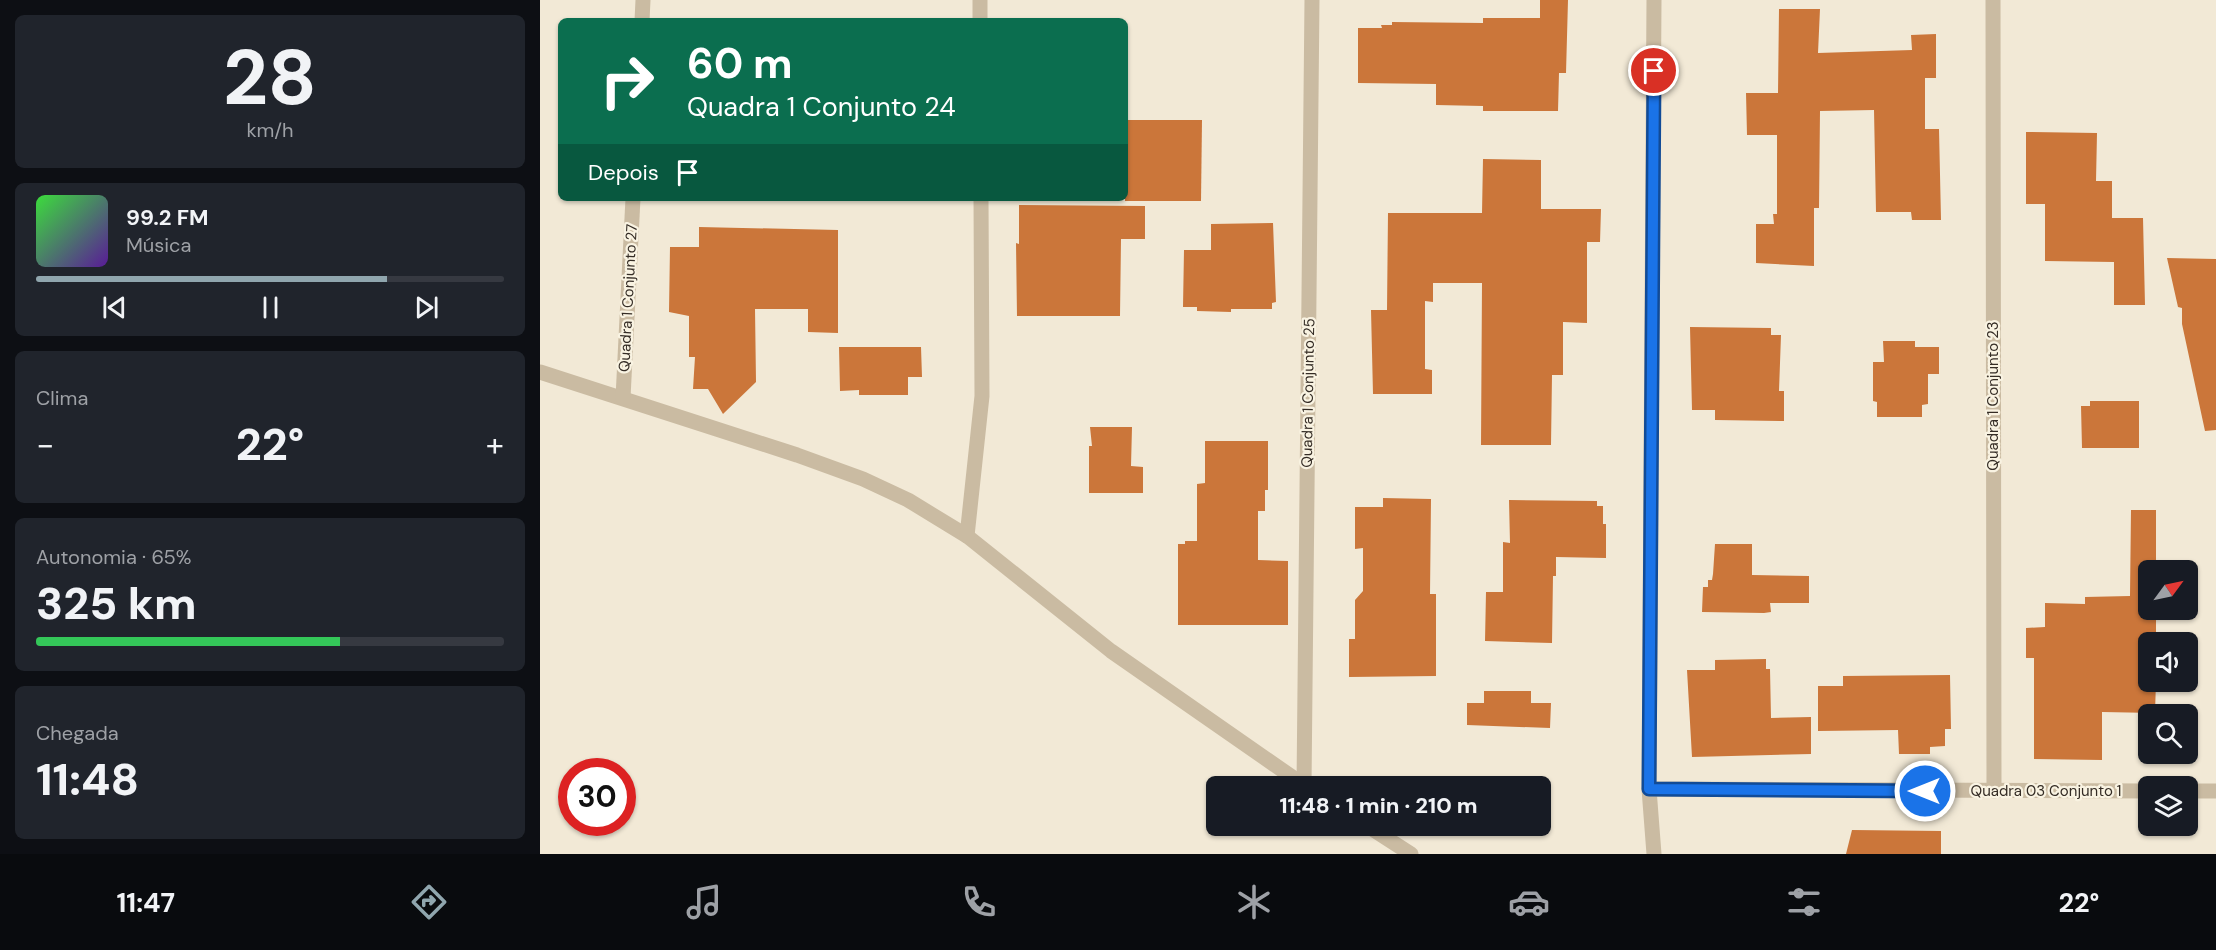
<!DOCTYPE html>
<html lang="pt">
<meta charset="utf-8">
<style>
:root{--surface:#171b24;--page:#20242c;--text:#f1f3f6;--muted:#9ea1a6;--line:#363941;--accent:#90a6ae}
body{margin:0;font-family:"DM Sans",sans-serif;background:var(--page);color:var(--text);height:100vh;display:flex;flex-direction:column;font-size:22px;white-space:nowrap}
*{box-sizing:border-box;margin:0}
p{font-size:20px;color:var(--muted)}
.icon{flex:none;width:33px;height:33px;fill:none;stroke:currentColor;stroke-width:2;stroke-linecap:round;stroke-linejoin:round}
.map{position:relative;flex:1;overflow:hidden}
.panel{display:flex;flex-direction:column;gap:15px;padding:15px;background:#0d0f14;width:540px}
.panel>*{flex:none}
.hud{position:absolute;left:18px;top:18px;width:570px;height:183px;border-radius:9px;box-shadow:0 2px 4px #0004;background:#0b6e4f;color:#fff;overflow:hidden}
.needle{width:39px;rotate:57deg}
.tools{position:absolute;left:1598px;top:560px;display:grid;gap:12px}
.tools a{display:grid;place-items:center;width:60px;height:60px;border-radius:9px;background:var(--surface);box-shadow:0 2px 4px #0004;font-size:30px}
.speed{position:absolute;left:18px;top:758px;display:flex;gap:12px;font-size:30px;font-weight:700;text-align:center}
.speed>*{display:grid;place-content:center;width:78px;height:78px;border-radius:50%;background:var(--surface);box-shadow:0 2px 4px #0004;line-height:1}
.speed .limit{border:9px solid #d22;background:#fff;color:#111}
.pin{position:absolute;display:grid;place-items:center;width:51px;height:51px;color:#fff;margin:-26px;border:3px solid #fff;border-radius:50%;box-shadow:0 2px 6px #0007}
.me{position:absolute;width:66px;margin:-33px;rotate:270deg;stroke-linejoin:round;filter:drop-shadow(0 0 4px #0008)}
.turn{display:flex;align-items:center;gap:21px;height:126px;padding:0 30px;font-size:27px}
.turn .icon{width:78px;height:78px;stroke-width:2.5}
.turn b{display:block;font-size:42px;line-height:51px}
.then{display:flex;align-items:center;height:57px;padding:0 30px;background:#0003;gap:12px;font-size:22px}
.big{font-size:45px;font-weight:800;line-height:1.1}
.panel .card{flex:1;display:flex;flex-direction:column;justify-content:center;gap:9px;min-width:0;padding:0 21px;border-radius:9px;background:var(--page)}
.panel .dial{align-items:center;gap:0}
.dial b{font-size:78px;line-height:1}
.song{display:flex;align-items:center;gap:18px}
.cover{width:72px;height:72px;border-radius:9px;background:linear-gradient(135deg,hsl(120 70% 55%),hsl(270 70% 35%))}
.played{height:6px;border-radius:3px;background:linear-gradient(90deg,var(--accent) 75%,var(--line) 75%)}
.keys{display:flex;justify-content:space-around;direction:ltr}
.heat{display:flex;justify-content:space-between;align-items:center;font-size:33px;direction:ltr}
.charge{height:9px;border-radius:4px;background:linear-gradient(90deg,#34c759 65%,var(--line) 0)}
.trip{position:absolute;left:666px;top:776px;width:345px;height:60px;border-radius:9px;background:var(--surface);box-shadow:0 2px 4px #0004;font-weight:800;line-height:60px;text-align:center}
.tab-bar{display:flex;height:96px;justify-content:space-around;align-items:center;background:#090b0e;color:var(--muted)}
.tab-bar .icon{width:42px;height:42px}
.tab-bar .active{color:var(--accent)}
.tab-bar b{font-size:27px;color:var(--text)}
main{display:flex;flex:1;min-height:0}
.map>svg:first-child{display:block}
.building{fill:#cb763a}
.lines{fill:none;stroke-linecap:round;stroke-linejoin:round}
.street{stroke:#cabba2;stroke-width:15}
.route-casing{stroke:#114b97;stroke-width:15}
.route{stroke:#1a73e8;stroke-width:10}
.labels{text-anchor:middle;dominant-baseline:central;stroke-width:4.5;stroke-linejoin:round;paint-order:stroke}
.street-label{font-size:15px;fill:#342c25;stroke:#f9f3e2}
</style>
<main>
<section class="panel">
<div class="card dial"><b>28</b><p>km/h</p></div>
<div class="card">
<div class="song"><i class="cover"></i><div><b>99.2 FM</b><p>Música</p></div></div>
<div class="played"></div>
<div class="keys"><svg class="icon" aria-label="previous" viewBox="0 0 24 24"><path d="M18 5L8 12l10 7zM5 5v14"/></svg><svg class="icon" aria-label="pause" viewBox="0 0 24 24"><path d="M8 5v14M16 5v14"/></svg><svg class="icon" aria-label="next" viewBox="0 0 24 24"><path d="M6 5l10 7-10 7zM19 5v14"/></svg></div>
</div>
<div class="card"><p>Clima</p>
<div class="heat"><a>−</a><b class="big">22°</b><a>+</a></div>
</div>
<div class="card"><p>Autonomia · 65%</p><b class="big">325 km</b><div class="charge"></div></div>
<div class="card"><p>Chegada</p><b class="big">11:48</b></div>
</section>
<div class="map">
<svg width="1676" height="854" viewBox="0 0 1676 854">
<rect width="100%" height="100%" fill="#f2e9d6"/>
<!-- building -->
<g class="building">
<path d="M1000,0H1028L1026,73H1019L1018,111H943V106L896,105V84L818,83V28H842L841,25H852V22L943,23V18H1000Z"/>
<path d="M1239,9H1280L1278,53L1372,50L1371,35L1396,34V78H1385V129H1399L1401,220H1372L1371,212H1336L1334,110L1280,111L1279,208H1274V266L1216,263V224H1234L1233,214H1237V135H1207L1206,93H1238Z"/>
<path d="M585,120H662L661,201H585Z"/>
<path d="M1486,132L1557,133L1556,181H1572V218H1603L1605,305H1574V262L1505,261V204H1486Z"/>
<path d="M943,159L1001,160V209H1061L1060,242H1047V323L1023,322V375H1012L1011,445H941L942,283H893V302L885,301V369L892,370V394H833L831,310H847L848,213H942Z"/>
<path d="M479,205L605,206V239H581L580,316H477L476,243L479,244Z"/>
<path d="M733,223L736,302L732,303V309H691V312L657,311V307H643L644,250H671V224Z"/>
<path d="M159,227L298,230V333L268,332V309H215L216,382L183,414L168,389H153L155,357H149V316L129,312L130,247H159Z"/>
<path d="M1627,258L1676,259V430L1665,431L1642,324V308L1638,307Z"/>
<path d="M1150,327L1231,328V335H1241L1239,391H1244V421L1175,420V410H1152Z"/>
<path d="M1343,341H1375V347H1399V374H1388V404L1382,405V417H1337V402L1333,401V362H1344Z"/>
<path d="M299,347H381L382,377H368V395H319V390L300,391Z"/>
<path d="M1550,401H1599V448H1542L1541,406H1550Z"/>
<path d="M550,427H592L591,466L603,467V493H549V446H552Z"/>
<path d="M665,441H728V490H725V511H718V560L748,561V625H638V544H645V541H657V484L665,483Z"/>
<path d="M843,498L891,499L890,594H896V676L809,677V639H815V600L823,591V548L815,549V507H843Z"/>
<path d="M969,500L1057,501V506H1063V524H1066V558L1016,557V576H1013L1012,643L945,641L946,592H963V542L970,543Z"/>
<path d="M1591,510H1616V570H1608V609H1616V642H1608V681H1616L1615,713L1562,712V760L1494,759V658H1486V628L1505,627V603L1545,604V597L1590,596Z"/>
<path d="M1175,544H1212V575L1269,576V603H1230L1231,612L1224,613L1162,612L1163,587H1168V580H1172L1173,574Z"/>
<path d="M1226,659V669H1230L1231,718L1271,717V754L1152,757L1147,670H1175V660Z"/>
<path d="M1410,675L1411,729H1405V746L1390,747V754H1359L1358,730L1278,731V686H1303V676Z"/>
<path d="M944,691H991V703H1011L1010,728L927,725V703H944Z"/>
<path d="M1312,830L1401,831V854H1306Z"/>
</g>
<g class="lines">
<!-- street -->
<g class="street">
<path d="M440,0V21"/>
<path d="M1453,0L1454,791"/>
<path d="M102,21L103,0"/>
<path d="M0,372L257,455L323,479L368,500L427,536L571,651L765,786"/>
<path d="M83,398L93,198"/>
<path d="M427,536L442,396L441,198"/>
<path d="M764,786L772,0"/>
<path d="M1109,789L1608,791"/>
<path d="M1647,791H1676"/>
<path d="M826,825L871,854"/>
<path d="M1114,854L1109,789L1114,0"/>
</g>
</g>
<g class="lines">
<!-- route casing -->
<g class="route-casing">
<path id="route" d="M1114,71L1109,789L1385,791"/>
</g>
<!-- route -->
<use href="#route" class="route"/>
</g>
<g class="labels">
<!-- street labels -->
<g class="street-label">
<text transform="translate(88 298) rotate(-87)">Quadra 1 Conjunto 27</text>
<text transform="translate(768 393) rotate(-89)">Quadra 1 Conjunto 25</text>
<text transform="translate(1453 396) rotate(-90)">Quadra 1 Conjunto 23</text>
<text x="1506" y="791">Quadra 03 Conjunto 1</text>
</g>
</g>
</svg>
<div class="tools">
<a><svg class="needle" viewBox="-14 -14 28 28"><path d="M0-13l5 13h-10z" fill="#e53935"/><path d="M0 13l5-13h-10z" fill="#9ea1a6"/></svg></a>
<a><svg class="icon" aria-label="sound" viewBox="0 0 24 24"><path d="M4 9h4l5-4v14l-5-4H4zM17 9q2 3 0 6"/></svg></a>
<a><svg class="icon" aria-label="search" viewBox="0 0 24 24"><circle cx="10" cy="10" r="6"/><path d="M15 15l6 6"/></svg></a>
<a><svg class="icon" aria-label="layers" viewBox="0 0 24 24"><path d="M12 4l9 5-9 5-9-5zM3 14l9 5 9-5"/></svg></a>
</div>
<div class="speed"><div class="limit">30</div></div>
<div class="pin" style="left:1114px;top:71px;background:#d93025"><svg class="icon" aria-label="arrive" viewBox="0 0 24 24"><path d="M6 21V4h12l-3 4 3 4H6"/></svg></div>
<svg class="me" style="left:1385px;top:791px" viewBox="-20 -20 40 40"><circle r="17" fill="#1a73e8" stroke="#fff" stroke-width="3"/><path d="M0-11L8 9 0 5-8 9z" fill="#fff"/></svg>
<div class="trip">11:48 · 1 min · 210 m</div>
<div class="hud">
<div class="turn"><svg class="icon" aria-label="right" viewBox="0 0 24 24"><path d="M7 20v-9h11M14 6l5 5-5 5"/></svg><div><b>60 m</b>Quadra 1 Conjunto 24</div></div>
<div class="then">Depois<svg class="icon" aria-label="arrive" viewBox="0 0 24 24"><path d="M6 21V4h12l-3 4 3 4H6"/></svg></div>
</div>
</div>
</main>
<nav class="tab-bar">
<b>11:47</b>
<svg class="icon active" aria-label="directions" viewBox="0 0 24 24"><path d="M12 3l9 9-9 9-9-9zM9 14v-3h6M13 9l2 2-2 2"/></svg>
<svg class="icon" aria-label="music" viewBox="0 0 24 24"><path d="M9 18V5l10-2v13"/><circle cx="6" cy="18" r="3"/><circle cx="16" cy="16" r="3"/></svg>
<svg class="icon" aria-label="phone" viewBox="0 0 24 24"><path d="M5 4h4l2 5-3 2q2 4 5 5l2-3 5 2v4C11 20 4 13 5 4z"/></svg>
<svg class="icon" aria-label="climate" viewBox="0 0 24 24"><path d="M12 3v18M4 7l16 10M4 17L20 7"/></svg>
<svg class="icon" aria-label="car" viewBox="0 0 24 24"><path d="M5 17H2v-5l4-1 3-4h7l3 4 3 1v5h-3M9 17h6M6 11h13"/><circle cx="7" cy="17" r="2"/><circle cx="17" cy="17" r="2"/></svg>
<svg class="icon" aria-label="filters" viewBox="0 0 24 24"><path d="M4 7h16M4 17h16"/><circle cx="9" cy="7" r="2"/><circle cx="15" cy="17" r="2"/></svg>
<b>22°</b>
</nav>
